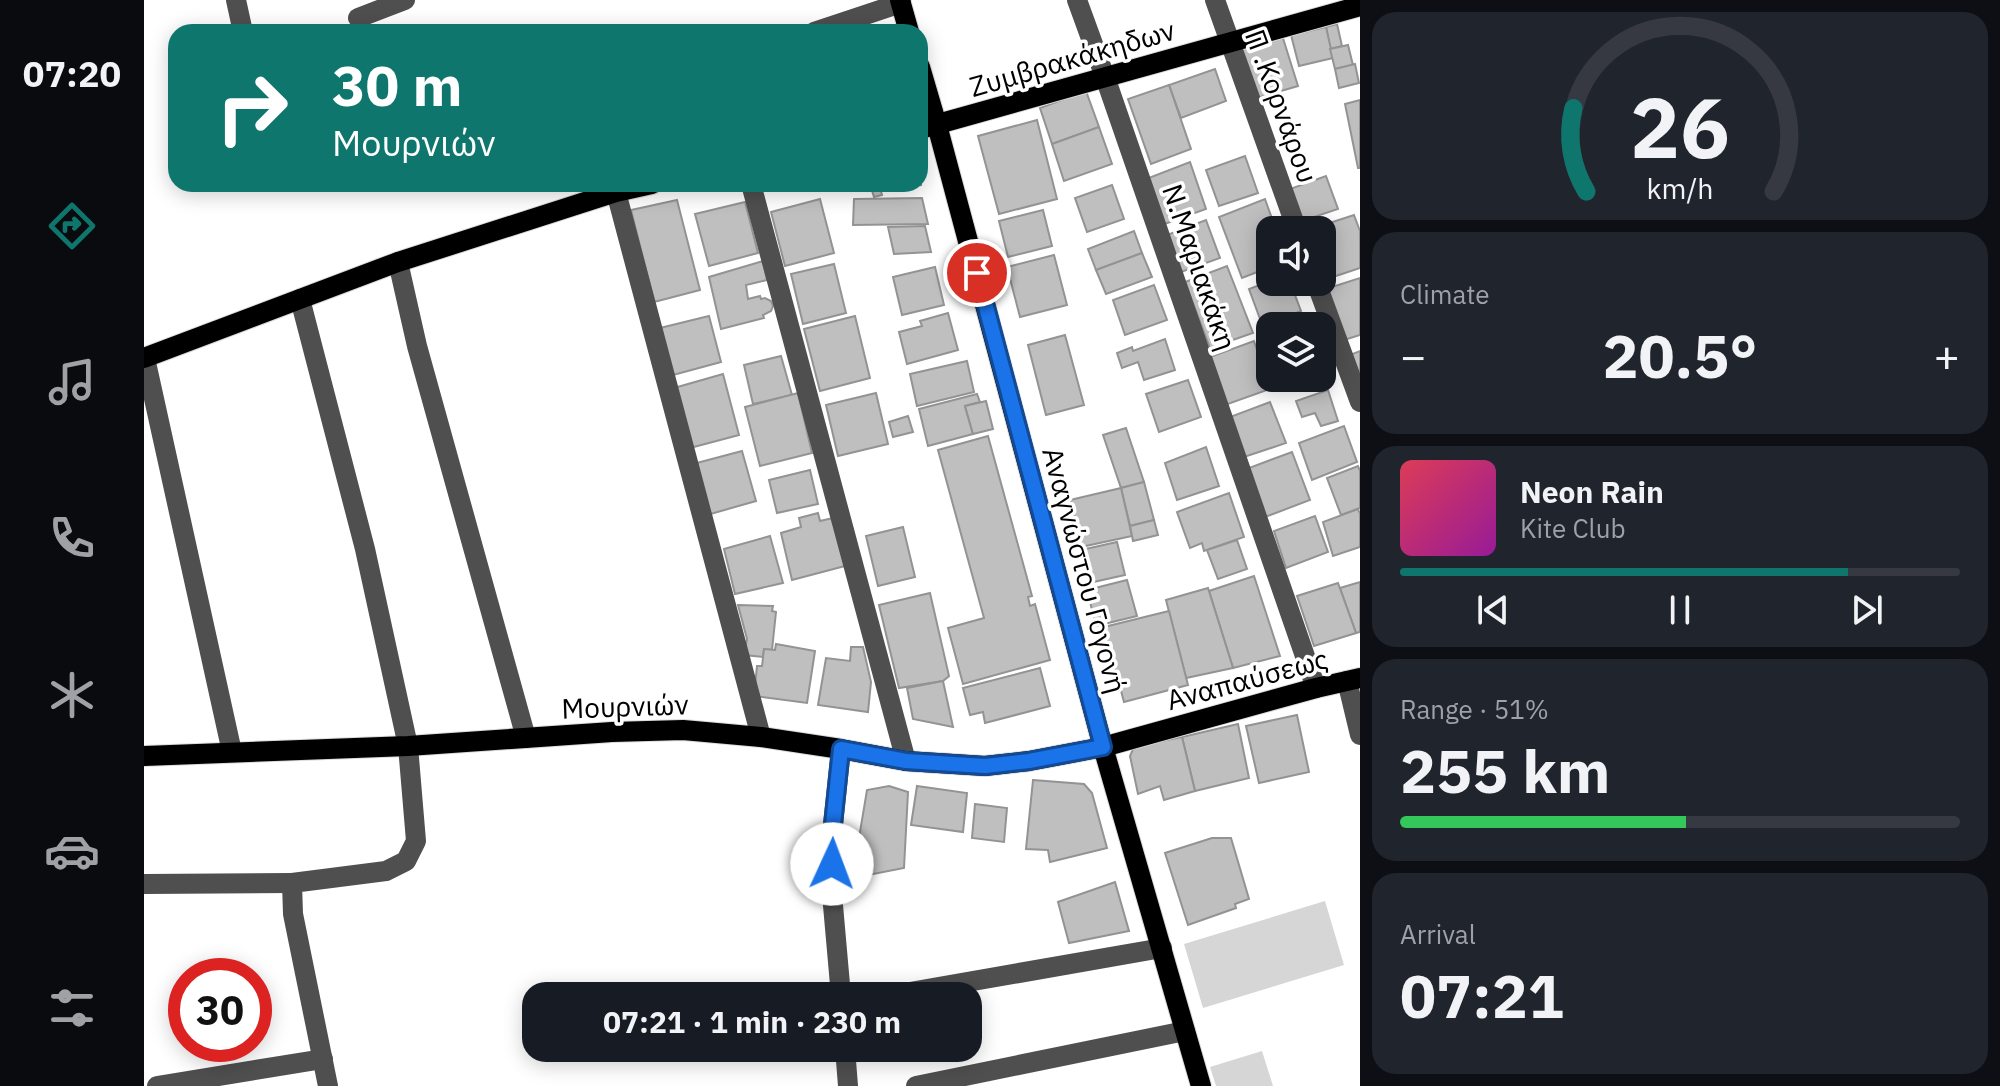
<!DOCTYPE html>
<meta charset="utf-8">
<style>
:root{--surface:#171b24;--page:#20242c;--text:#f1f3f6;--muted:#9ea1a6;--line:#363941;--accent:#0f766e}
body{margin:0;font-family:"IBM Plex Sans",sans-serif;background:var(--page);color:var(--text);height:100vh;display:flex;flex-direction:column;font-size:30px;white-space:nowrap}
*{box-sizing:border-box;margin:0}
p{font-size:26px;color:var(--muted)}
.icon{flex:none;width:44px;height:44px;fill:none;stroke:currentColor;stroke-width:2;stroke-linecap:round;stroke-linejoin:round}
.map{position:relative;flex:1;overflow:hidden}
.side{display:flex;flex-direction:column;gap:12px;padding:12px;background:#0d0f14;width:640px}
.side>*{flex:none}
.guide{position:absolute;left:24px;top:24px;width:760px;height:168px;border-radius:24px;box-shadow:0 4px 20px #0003;background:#0f766e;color:#fff;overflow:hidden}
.controls{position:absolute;left:1112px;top:216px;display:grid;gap:16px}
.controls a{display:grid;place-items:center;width:80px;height:80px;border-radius:16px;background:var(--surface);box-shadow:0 4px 20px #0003;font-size:40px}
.speed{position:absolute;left:24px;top:958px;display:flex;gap:16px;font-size:40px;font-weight:700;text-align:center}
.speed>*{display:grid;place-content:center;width:104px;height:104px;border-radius:50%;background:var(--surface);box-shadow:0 4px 20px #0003;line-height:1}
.speed .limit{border:12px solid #d22;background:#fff;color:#111}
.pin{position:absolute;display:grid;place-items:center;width:68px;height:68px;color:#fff;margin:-34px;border:4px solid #fff;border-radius:50%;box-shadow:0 2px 8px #0007}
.me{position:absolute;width:88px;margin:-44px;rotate:2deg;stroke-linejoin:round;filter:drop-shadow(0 0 6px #0008)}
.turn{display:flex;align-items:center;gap:28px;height:168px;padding:0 32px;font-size:36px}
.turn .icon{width:104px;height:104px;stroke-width:2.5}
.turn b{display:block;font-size:56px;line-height:68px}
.big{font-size:60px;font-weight:700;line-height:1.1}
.side .card{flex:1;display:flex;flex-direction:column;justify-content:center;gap:12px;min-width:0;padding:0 28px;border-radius:24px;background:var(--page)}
.side .dial{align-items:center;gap:0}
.dial svg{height:208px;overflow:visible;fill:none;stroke:var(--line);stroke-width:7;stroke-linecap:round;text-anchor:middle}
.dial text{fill:var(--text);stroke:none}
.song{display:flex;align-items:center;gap:24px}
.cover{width:96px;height:96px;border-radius:12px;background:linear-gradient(135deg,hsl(350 70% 55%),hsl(300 70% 35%))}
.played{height:8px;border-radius:4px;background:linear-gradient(90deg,var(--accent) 80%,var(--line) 80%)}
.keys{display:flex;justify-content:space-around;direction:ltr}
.heat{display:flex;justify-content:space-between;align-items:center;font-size:44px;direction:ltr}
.charge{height:12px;border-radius:6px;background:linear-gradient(90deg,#34c759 51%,var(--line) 0)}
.trip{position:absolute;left:378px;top:982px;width:460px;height:80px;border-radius:24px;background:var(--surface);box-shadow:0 4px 20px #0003;font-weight:700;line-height:80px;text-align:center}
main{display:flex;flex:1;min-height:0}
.tabs{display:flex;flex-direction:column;width:144px;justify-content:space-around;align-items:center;background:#090b0e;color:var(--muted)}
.tabs .icon{width:56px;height:56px}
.tabs .on{color:var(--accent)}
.tabs b{font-size:36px;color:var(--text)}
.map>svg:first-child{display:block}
.green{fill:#d6d6d6}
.building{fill:#bfbfbf;stroke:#939393;stroke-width:2}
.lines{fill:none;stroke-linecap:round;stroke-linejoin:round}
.major-casing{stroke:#dbdbdb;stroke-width:22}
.minor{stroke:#4f4f4f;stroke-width:20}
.major{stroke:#000;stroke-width:20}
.route-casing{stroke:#114b97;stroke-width:20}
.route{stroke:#1a73e8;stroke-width:14}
.labels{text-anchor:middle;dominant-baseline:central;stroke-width:7;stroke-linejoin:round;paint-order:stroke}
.street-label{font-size:28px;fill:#000;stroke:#fff}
</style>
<main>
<nav class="tabs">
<b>07:20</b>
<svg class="icon on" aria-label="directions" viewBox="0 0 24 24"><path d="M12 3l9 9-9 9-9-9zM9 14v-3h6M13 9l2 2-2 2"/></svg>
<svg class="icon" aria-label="music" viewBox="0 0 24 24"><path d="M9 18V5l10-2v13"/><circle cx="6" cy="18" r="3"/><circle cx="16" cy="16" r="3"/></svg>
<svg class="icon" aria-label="phone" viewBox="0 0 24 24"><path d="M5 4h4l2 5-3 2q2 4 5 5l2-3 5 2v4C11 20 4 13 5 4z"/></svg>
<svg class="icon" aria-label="climate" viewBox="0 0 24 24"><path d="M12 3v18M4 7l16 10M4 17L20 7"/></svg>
<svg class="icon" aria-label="car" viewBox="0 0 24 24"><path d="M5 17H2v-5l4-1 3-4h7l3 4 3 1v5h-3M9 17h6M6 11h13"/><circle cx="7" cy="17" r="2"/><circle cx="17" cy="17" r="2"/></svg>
<svg class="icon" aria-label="filters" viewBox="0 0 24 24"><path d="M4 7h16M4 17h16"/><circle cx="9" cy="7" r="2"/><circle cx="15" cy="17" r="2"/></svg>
</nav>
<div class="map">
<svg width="1216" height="1086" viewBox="0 0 1216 1086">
<rect width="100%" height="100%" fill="#fff"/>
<!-- green -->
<g class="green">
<path d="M1181,901L1200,965L1059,1008L1040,944Z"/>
<path d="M1118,1051L1129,1086H1072L1066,1067Z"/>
</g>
<!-- building -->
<g class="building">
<path d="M1193,24L1198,46L1186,49L1182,27Z"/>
<path d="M1182,27L1189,58L1155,66L1147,35Z"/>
<path d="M1138,35L1154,86L1113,98L1096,47Z"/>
<path d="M1204,45L1209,65L1191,69L1186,49Z"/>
<path d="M1211,64L1215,83L1195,88L1191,69Z"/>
<path d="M1071,69L1082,101L1037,118L1025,85Z"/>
<path d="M1025,85L1047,149L1007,164L984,99Z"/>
<path d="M942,91L955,127L908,144L896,108Z"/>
<path d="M1216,100V168H1214L1201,104Z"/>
<path d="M893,120L913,199L855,214L834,136Z"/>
<path d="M955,127L968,164L920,181L908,144Z"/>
<path d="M1101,156L1114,193L1075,206L1062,170Z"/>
<path d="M1046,162L1062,209L1018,225L1002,179Z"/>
<path d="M1182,176L1194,209L1158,221L1146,189Z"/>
<path d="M776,181L777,185L736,188L738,195L730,197L726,184H776Z"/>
<path d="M968,185L980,219L943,232L931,198Z"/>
<path d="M778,198L784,224L709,225L710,199Z"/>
<path d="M676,199L690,253L641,266L627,212Z"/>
<path d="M1121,199L1132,230H1126V267L1098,278L1075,217Z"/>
<path d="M533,200L556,290L510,302L487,210Z"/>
<path d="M601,202L614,253L565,266L551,214Z"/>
<path d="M899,210L908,246L864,257L855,221Z"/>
<path d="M1210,215L1216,231V268L1180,280L1178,275V230H1164Z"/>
<path d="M1062,220L1076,258L1037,272L1023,235Z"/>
<path d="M781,226L787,252L750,254L744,227Z"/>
<path d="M990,231L998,253L952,270L944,249Z"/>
<path d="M998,253L1008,277L962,294L952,270Z"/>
<path d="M910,255L923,305L876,317L863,267Z"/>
<path d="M619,261L623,280L602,285L604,299L616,296L617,299L621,298L627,301L629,306L627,311L619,315L620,318L577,329L565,277Z"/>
<path d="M690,264L702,313L659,324L647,274Z"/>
<path d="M1083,266L1109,333L1066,348L1041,282Z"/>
<path d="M791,267L800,305L758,315L749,277Z"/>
<path d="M1216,278V335L1200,340L1182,289Z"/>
<path d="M1126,281L1146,282L1157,311L1119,327L1105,289Z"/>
<path d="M1010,285L1023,320L981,335L969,300Z"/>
<path d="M804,313L814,350L763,364L755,332L778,326L776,321Z"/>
<path d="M565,316L577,362L529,375L516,328Z"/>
<path d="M711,316L726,378L676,391L660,329Z"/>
<path d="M921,335L940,405L902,415L884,345Z"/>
<path d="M1021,339L1031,370L1000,380L994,362L978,368L973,353L988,347L989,351Z"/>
<path d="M1126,339V370L1118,342Z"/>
<path d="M1110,341L1126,389L1081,405L1066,357Z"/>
<path d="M1216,351V381L1206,355Z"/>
<path d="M637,356L648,395L609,404L600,365Z"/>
<path d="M823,361L830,392L773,406L766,374Z"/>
<path d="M579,374L595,435L546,448L530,388Z"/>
<path d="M1128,378H1154L1131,386Z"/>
<path d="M1044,380L1057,417L1015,432L1002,394Z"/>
<path d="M1184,390L1194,421L1177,426L1171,413L1158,417L1152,401Z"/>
<path d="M654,393L668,453L616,466L601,407Z"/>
<path d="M732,393L744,444L694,456L682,405Z"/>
<path d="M833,394L836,402L821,406L829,434L784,446L775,409Z"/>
<path d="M842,401L849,429L829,434L821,406Z"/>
<path d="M1126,402L1142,443L1100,457L1086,417Z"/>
<path d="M764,416L769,432L749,437L745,422Z"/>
<path d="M1200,426L1213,462L1168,480L1155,443Z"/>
<path d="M982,428L1000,482L977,488L959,435Z"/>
<path d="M844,436L888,596L884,597L886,606L891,604L906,660L819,684L804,628L840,618L794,450Z"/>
<path d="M1062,447L1075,486L1033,500L1021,463Z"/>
<path d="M598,451L612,501L563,515L549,464Z"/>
<path d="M1148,452L1166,500L1121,517L1105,468Z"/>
<path d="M1214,466L1216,471V508L1197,515L1183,478Z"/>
<path d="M666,470L674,504L633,513L625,480Z"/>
<path d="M1000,482L1010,520L986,526L977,488Z"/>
<path d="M977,488L988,536L937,547L926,500Z"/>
<path d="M1085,493L1100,537L1060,551L1058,543L1046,548L1033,512Z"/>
<path d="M1214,509L1216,514V547L1189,556L1179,522Z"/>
<path d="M674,513L676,521L689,518L701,566L648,580L637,533L657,527L655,518Z"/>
<path d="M1171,516L1184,552L1142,568L1130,531Z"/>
<path d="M1010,520L1014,535L989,541L986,526Z"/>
<path d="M759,527L771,577L734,586L722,536Z"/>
<path d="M626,536L639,583L591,594L580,549Z"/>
<path d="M1093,540L1103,569L1074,579L1063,550Z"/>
<path d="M973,542L981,575L945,583L937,550Z"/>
<path d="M1110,576L1136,656L1089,668L1065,591Z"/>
<path d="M983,580L993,616L952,626L943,590Z"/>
<path d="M1216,582V632L1212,633L1196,588Z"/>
<path d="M1194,583L1212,633L1170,646L1153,596Z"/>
<path d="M1064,588L1089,668L1042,678L1022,600Z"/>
<path d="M786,593L805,676L799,681L755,688L735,605Z"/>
<path d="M594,605L629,606L628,611L632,612L628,650L620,649L619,657L600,655L603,639Z"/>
<path d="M1025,611L1044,685L980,702L960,627Z"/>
<path d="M632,644L671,651L663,703L610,696L613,666H618L620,649L631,650Z"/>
<path d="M707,647H719L727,682L724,712L674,705L682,658L706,661Z"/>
<path d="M896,668L906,706L841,723L839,712L826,715L819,688Z"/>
<path d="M799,681L809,727L769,719L763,688Z"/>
<path d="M1153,715L1165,772L1115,783L1102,726Z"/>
<path d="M1094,724L1105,778L1051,791L1038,737Z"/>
<path d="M1038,737L1051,791L1020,800L1016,786L994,794L986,756L989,749L1002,744Z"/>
<path d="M889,780L940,784L948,793L963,848L906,862L904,850L882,849Z"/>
<path d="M745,786L764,792L760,868L719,876L721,860L715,838L723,790Z"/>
<path d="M773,786L823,793L819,832L767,825Z"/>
<path d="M831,804L863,808L860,842L828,838Z"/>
<path d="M1068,838H1087L1105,899L1091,904L1092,908L1044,925L1021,853Z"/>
<path d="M971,882L985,931L925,943L914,902Z"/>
</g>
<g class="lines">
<!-- major casing -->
<g class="major-casing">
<g id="major">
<path d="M756,0L765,32"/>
<path d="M776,67L793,125L959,747L1057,1086"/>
<path d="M776,129L1216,6"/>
<path d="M0,358L254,262L472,192L508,184"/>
<path d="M0,756L264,746L468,732L539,730L617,737L697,749L762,761L841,766L885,761L959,747L1172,688L1216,678"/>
</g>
</g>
<!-- minor -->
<g class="minor">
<path d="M92,0L99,32"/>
<path d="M933,0L961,77L1172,688"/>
<path d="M1071,0L1153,230"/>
<path d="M214,18L261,0"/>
<path d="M670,32L757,3"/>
<path d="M607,184L762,761"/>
<path d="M472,192L617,737"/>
<path d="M254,262L273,346L382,738"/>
<path d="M1172,282L1216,402"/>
<path d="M156,299L221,549L264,746L272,841L262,861L242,871L148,883L149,914L184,1086"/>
<path d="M1,358L88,752"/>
<path d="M1203,681L1216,735"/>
<path d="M0,884L148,883"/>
<path d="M697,996L688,894V834L697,749"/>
<path d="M743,996L1018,948"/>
<path d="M701,1048L704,1086"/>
<path d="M13,1086L179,1059"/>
<path d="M772,1086L1041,1031"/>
</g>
<!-- major -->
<use href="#major" class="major"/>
</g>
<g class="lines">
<!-- route casing -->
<g class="route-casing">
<path id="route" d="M688,864V834L697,749L762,761L841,766L885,761L959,747L833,273"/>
</g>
<!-- route -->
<use href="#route" class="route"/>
</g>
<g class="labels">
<!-- street labels -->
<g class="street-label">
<text transform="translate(928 58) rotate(-16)">Ζυμβρακάκηδων</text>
<text transform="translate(1138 106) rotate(70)">Π .Κορνάρου</text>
<text transform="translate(1056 267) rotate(71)">Ν.Μαριακάκη</text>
<text transform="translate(941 570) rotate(75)">Αναγνώστου Γογονή</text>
<text transform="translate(1103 679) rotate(-15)">Αναπαύσεως</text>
<text transform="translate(481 706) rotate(-2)">Μουρνιών</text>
</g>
</g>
</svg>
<div class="controls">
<a><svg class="icon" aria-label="sound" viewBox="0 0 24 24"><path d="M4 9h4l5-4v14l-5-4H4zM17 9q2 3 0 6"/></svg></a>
<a><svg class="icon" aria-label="layers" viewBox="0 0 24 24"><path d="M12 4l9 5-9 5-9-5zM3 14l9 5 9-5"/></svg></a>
</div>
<div class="speed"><div class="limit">30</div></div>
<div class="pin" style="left:833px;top:273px;background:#d93025"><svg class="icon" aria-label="arrive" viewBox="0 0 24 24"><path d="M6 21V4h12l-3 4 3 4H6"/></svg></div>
<svg class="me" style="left:688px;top:864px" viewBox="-20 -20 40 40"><circle r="19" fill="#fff"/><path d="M0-13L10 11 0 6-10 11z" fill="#1a73e8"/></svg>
<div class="trip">07:21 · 1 min · 230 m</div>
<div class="guide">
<div class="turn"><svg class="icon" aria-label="right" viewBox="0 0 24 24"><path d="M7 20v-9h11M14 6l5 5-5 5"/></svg><div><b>30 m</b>Μουρνιών</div></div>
</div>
</div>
<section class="side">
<div class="card dial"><svg viewBox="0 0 100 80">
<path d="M14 69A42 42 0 1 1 86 69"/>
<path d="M14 69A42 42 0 0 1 9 37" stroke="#0f766e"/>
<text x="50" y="56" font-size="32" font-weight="700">26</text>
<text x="50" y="72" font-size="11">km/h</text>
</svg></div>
<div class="card"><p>Climate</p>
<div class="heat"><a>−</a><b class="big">20.5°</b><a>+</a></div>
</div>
<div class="card">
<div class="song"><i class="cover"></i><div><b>Neon Rain</b><p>Kite Club</p></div></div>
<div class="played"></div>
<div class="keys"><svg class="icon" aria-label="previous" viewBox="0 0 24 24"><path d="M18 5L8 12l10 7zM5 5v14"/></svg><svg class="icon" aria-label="pause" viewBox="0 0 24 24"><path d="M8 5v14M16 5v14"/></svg><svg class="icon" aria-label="next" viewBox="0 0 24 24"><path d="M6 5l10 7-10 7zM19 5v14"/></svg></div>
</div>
<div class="card"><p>Range · 51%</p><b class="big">255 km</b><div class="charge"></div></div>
<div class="card"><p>Arrival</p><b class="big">07:21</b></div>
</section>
</main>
